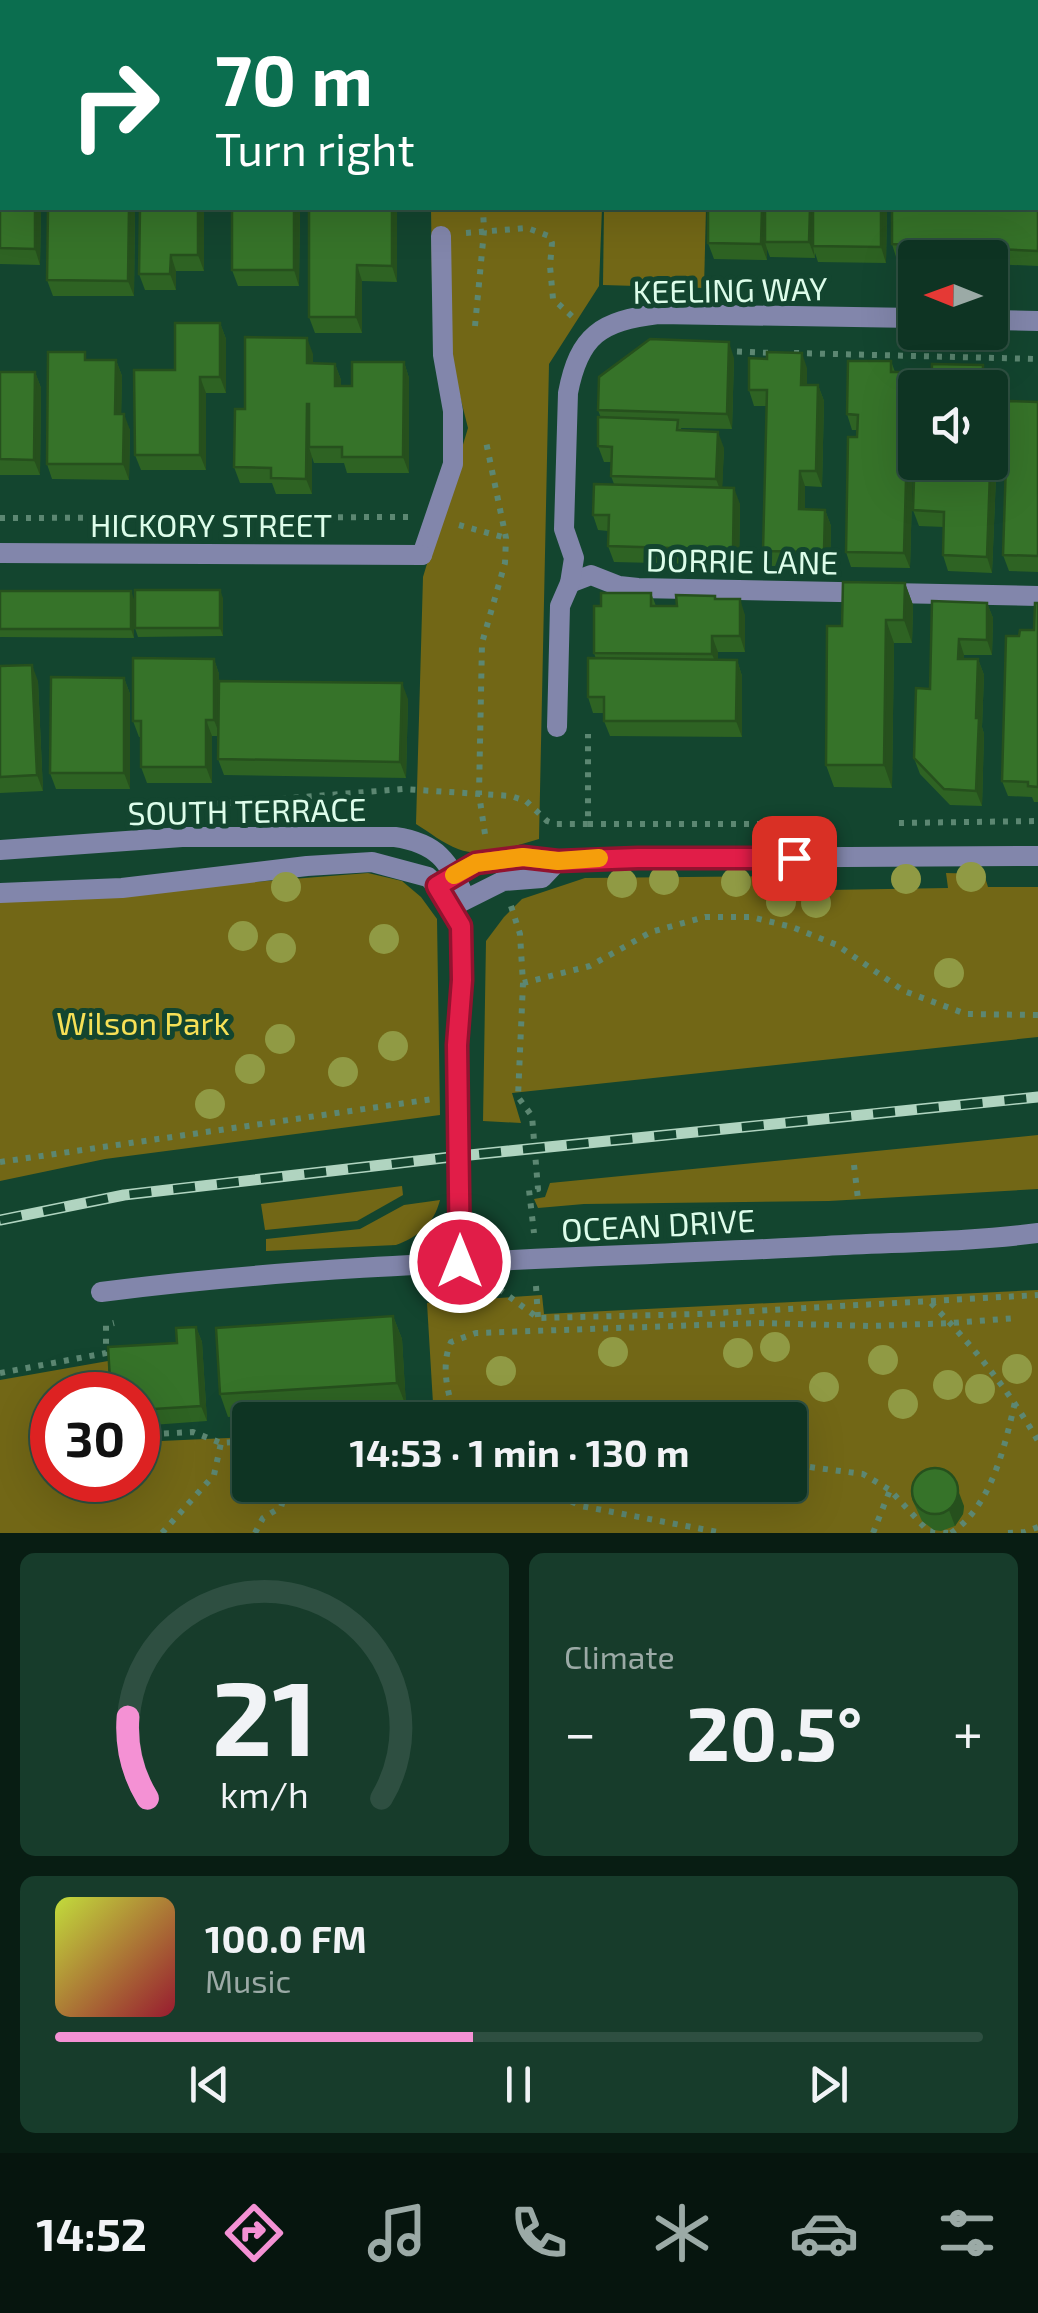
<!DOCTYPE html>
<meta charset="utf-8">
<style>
:root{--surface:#0e3423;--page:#173c2b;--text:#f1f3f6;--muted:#9baaa6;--line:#2e4f41;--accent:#f491d4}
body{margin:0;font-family:"Exo 2",sans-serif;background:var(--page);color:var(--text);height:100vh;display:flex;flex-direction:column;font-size:38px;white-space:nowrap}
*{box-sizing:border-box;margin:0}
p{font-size:32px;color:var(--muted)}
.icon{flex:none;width:55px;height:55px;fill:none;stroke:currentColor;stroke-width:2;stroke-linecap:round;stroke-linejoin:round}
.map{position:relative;height:1533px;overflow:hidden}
.panel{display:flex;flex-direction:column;gap:20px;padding:20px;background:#081d13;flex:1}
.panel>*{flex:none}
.hud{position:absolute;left:0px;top:0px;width:1040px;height:210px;box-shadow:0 10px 40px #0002,0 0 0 2px var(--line);background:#0b6e4f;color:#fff;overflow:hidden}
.needle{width:65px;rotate:271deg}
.tools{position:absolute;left:898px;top:240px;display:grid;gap:20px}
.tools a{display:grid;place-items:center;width:110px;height:110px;border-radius:10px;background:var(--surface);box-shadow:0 10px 40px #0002,0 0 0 2px var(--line);font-size:50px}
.speed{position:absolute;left:30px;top:1372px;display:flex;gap:20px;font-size:50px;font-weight:700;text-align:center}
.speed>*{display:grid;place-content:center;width:130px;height:130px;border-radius:50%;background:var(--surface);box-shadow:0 10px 40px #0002,0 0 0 2px var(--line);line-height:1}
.speed .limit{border:15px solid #d22;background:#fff;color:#111}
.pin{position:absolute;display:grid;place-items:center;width:85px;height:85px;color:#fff;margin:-42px;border-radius:20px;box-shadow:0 5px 15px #0006}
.me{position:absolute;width:110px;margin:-55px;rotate:0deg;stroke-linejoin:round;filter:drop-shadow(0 0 8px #0008)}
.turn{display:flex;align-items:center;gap:35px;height:210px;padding:0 50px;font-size:45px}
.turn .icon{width:130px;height:130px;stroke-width:2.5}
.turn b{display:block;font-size:70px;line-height:85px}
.big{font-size:75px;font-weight:700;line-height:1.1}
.panel .tile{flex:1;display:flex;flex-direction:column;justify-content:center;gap:15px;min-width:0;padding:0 35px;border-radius:15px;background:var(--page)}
.panel .dial{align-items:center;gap:0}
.dial svg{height:260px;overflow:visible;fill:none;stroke:var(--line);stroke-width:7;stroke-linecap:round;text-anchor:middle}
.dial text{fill:var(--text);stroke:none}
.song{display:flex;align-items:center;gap:30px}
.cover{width:120px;height:120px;border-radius:15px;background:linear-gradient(135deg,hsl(70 70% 55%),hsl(350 70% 35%))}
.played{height:10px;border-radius:5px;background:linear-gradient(90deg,var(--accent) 45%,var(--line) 45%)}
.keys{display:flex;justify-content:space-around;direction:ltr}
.heat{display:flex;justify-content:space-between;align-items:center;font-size:55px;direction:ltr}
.panel .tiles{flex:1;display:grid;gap:20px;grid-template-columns:1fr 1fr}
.tile:last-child{grid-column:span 2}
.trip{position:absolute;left:232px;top:1402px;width:575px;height:100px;border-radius:10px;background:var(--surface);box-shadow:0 10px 40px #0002,0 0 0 2px var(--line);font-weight:700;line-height:100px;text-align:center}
.dock{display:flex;height:160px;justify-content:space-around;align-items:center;background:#06150e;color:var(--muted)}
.dock .icon{width:70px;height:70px}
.dock .on{color:var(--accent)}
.dock b{font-size:45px;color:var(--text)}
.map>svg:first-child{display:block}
.green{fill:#726716}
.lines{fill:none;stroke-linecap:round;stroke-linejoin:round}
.path{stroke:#5c8772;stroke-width:6;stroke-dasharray:5 8;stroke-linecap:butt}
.service{stroke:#8286ab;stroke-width:20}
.minor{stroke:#8286ab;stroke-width:20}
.tertiary{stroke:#8286ab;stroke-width:20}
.rail-casing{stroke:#b0d4c0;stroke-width:11}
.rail{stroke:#13452f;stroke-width:8;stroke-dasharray:22;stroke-linecap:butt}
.tree{fill:#909a44}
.wall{fill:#2e6323}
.shaded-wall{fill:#26501d}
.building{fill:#367329;stroke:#26501d;stroke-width:2.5}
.route-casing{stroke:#92132f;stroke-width:25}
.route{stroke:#e11d48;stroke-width:18}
.slow{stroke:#f59e0b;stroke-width:18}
.labels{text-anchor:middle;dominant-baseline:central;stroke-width:10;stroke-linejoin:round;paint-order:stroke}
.street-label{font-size:32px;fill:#ddfdea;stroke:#13452f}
.park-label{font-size:32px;fill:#f6e056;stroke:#13452f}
</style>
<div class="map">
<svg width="1038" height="1533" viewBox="0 0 1038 1533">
<rect width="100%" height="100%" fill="#13452f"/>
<!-- green -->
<g class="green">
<path d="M428,0H1038V75V2H428Z"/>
<path d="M431,208H602L599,286L549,364L539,839C513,846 484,859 458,849C444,844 429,832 416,824L423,577L468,428L432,285Z"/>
<path d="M604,208H706L704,288L603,285Z"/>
<path d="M368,873L402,881L421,897L437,919L440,1115L105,1159L0,1181V902Z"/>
<path d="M946,873L984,874L988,887H1038V1037L512,1093L521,1123L483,1121L486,941L504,917L522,899L585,878L804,876L827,890L948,888Z"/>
<path d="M1038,1135V1189L829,1201L584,1204L538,1208L534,1199L545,1197L550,1183Z"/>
<path d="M402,1186L403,1195L357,1221L265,1230L261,1204Z"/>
<path d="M440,1200C434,1224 418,1237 396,1245L266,1251V1239L360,1229L404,1205Z"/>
<path d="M1038,1290V1533H0V1380L108,1361L110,1395H52V1480H138V1442L250,1437V1485H790V1420H434L427,1303L542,1295L544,1314Z"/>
</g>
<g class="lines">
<!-- path -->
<g class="path">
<path d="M478,0V2"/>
<path d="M0,78H2"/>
<path d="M0,156H2"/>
<path d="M466,233L527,228L549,236L552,243L550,266L553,299L575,319"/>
<path d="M475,326L484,231L483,208"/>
<path d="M724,351L772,353"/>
<path d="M794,353L1038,359"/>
<path d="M0,518L408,517"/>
<path d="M459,525L506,538"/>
<path d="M216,804L403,789L511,796L526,801L547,821L556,824H588V734"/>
<path d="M899,823L1038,821"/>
<path d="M588,824H761"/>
<path d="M485,834L479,794L482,643L505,563L506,538L485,437"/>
<path d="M511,906L520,934L523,983L518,1097L532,1116L538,1189L529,1190L534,1233"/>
<path d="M523,983L590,966L651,932L705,917H751L792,927L837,945L904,991L966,1014L1038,1015"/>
<path d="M0,1162L433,1099"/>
<path d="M854,1165L858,1199"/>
<path d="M536,1286L538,1318"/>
<path d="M499,1289L538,1318L699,1314L1038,1295"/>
<path d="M931,1303C972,1345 1009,1390 1038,1441"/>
<path d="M0,1373L106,1353V1325L114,1323"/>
<path d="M457,1420C448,1396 440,1366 451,1342L476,1333L759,1323L871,1326L952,1323L1016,1318"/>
<path d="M138,1435L193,1432L221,1443L250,1441"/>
<path d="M810,1467L863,1474L890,1490L928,1531L948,1533"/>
<path d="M536,1485L581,1506L723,1533"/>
<path d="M162,1533L214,1475L221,1443"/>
<path d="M255,1533L263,1518L281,1507L288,1485"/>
<path d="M873,1533L890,1490"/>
<path d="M951,1533C991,1507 1005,1446 1015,1402"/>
<path d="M1008,1533L1025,1532L1038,1527"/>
</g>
<!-- service -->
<g class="service">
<path d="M422,555L453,464V411L443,355L441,236"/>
<path d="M570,583L591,575L619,586L638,588L1038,596"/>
</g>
<!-- minor -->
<g class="minor">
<path d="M0,118H2"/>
<path d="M990,320L1038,321"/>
<path d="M0,553L422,555"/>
<path d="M557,727L560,606L570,583L574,558L564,529L568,393C579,335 601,321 658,314L915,318"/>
<path d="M460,1262L457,1045L462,980L461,926"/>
<path d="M101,1292C341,1261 585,1259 826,1246C897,1242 968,1242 1038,1233"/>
</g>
<!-- tertiary -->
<g class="tertiary">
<path d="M0,850L182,837H395C437,843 449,861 465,898"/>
<path d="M437,886L476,863L523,857L558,861L637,858L1038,856"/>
<path d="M0,893L122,888L307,866L372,862L428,877L437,886L461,926"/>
<path d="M455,905L503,881L542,878L558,861"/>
</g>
<!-- rail casing -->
<g class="rail-casing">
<path id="rail" d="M0,1220L124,1195L460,1156L1038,1097"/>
</g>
<!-- rail -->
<use href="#rail" class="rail"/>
</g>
<!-- trees -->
<g class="tree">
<circle cx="971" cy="877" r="15"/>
<circle cx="906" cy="879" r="15"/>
<circle cx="664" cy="880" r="15"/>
<circle cx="736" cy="882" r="15"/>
<circle cx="622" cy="883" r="15"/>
<circle cx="286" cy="887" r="15"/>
<circle cx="781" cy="902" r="15"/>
<circle cx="816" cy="903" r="15"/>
<circle cx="243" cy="936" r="15"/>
<circle cx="384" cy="939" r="15"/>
<circle cx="281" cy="948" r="15"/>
<circle cx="949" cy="973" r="15"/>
<circle cx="280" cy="1039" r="15"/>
<circle cx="393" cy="1046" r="15"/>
<circle cx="250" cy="1069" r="15"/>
<circle cx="343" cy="1072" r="15"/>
<circle cx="210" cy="1104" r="15"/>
<circle cx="775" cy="1347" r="15"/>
<circle cx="613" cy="1352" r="15"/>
<circle cx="738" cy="1353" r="15"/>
<circle cx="883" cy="1360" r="15"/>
<circle cx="1017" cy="1369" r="15"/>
<circle cx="501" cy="1371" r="15"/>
<circle cx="948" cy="1385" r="15"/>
<circle cx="824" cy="1387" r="15"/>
<circle cx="980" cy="1389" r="15"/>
<circle cx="903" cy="1404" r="15"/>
</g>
<!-- wall -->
<g class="wall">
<path d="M0,0L2,2V70H0Z"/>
<path d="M1038,83V266L990,264V258H915V260H897L892,244L1038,208Z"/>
<path d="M0,167L41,208L40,265L0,264Z"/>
<path d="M48,208H135L134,296H53L47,280Z"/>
<path d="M140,208H204V271H176V290H145L139,274Z"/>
<path d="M300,208L299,286H238L232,270Z"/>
<path d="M309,208H395L397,214V282L362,281V333H315L309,317Z"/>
<path d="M708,208H887L886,263L818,262L815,253V258L770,257L767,249V260L714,259L708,243Z"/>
<path d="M220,323L226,339V393H206V470H141L135,455L175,370Z"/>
<path d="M313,354V363L335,364L341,380V386H352L404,362L409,378V473H347L344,463H314L312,457V494H276L272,483H240L234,467L245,409Z"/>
<path d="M734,358L732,429L681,428L682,431L724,448L722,487L740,504L739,565L614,562L608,546V531L598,530L593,515L614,484L611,476V462H604L598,446L601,418L598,410Z"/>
<path d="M88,360H116L122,376L121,414L130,430L129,480L52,479L47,464Z"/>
<path d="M891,361L895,372L915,388L910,568L851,567L846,552L857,430H852L847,414Z"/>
<path d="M807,368V385H818L824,401L822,487L805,486V509L825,510L831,526L830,567L769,566L763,551L766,406H754L749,390Z"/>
<path d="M0,372H35L41,388L40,475H0Z"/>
<path d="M1038,402V572L1009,571L1003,555Z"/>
<path d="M999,404L992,573L948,571L943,555L944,527L919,526L913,510L928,480Z"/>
<path d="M905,583L913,605L912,643H894L892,788L834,787L826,765L842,626Z"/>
<path d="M0,591L134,599V638L0,637Z"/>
<path d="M651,593L656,606H677L716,599L745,615V652H718V660H737L742,676V737L610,736L604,721V713H593L588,697L596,659L594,653L601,606Z"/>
<path d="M223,598V636L138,637L135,628Z"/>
<path d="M932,601L987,603L993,618L992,655H964V659H978L984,675L982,727L984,734L982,806L950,805L920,774L914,758L930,689Z"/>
<path d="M1038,603V802H1034L1032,797L1008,796L1002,781L1034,630Z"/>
<path d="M214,659L219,674V681L408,699L406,778L224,775L218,759L219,736H212V783H147L141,767V737H139L133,721Z"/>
<path d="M0,666L38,681L43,791L0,793Z"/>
<path d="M124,678L130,694V789H56L50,773Z"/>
<path d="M393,1316L402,1339L406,1406L228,1417L220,1394Z"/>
<path d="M196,1327L202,1342L207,1421L138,1426V1395L177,1343Z"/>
<path d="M912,1499L964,1506L963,1514L955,1526L941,1531L934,1530L922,1521Z"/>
</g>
<!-- shaded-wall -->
<g class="shaded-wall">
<path d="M35,208H41L40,265L35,249Z"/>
<path d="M129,208H135L134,296L128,281Z"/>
<path d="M198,208H204V271L198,255Z"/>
<path d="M294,208H300L299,286L294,270Z"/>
<path d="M392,208H395L397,214V282L392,266Z"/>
<path d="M762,208H768L765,242L767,249V260L761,244Z"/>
<path d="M810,208H816L813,246L815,258L809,242Z"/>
<path d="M881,208H887L886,263L881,247Z"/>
<path d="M171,255L176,271V290L170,274Z"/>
<path d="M357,265L362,281V333L356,317Z"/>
<path d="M220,323L226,339V393L220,377Z"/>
<path d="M307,338L313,354V379L307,363Z"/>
<path d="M729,342L734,358L732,429L727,414Z"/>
<path d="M802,353L807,368V400L801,385Z"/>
<path d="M116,360L122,376L121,430L115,414Z"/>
<path d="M404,362L409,378V473L403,457Z"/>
<path d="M335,364L341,380V402L335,386Z"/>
<path d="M983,365L989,381V388H983Z"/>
<path d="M35,372L41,388L40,475L34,460Z"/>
<path d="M909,372L915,388L910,568L904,553Z"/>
<path d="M200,377L206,393V470L200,455Z"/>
<path d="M818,385L824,401L822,487L816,471Z"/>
<path d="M993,388L999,404L992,573L987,557Z"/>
<path d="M307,404L313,420L309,447L312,457V494L306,479Z"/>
<path d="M124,414L130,430L129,480L123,464Z"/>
<path d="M718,432L724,448L722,495L716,479Z"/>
<path d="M800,471L805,486V525L799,509Z"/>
<path d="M734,488L740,504L739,565L733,550Z"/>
<path d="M825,510L831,526L830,567L824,552Z"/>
<path d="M905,583L913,605L912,643L904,620Z"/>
<path d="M220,590L223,598V636L220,628Z"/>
<path d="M131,591L134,599V638L131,629Z"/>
<path d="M740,599L745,615V652L740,636Z"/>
<path d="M987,603L993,618L992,655L987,640Z"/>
<path d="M886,620L894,643L892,788L884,765Z"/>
<path d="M712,636L718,652V669L712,654Z"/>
<path d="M959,639L964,655V675L958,659Z"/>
<path d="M214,659L219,674L220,736L214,720Z"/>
<path d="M978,659L984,675L982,727L984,734L982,806L976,791Z"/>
<path d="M737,660L742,676V737L736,721Z"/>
<path d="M32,665L38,681L43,791L37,775Z"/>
<path d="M124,678L130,694V789L124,773Z"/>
<path d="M402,683L408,699L406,778L400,762Z"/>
<path d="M206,720L212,736V783L206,767Z"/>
<path d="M393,1316L402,1339L406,1406L397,1383Z"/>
<path d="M196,1327L202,1342L207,1421L201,1406Z"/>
<path d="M958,1490L964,1506L963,1514L955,1526L949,1510Z"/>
</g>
<!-- building -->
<g class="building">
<path d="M0,0H44V2H2V54H0Z"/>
<rect x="48" y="0" width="80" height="2"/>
<rect x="144" y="0" width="71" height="2"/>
<rect x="235" y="0" width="61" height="2"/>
<rect x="318" y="0" width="84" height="2"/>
<path d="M1038,83V251L892,244V208H1038Z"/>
<path d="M0,167H2V208H35V249L0,248Z"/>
<path d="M48,208H129L128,281L47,280Z"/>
<path d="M140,208H198V255H171L170,274H139Z"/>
<rect x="232" y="208" width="62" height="62"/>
<path d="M309,208H392V266L357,265L356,317H309Z"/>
<path d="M708,208H762L761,244L708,243Z"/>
<path d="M765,208H810L809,242H765Z"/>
<path d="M813,208H881V247L813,246Z"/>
<path d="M175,323H220V377H200V455H135L134,370H175Z"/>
<path d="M245,337L307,338V363L335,364V386H352V362H404L403,457H342V447H309V404H307L306,479L271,478V468L234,467L235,409H245Z"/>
<path d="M650,339L729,342L727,414L598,410L599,377Z"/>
<path d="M48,352H85V360H116L115,414H124L123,464H47Z"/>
<path d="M767,352L802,353L801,385H818L816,471H800L799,509L825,510L824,552L763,551L767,390H749V358L767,359Z"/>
<path d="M848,361H891V372H909L904,553L846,552L848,437H857L858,415L847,414Z"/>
<path d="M932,364L983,365V388H931Z"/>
<path d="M0,372H35L34,460L0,459Z"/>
<path d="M990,388H993L987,557L943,555L944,512L913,510L914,479L928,480V462H990Z"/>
<path d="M1008,401L1038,402V556L1003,555Z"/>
<path d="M598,417L678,420L677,430L718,432L716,479L611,476L612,447L598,446Z"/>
<path d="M594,484L734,488L733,550L608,546L609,515H593Z"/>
<path d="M843,582L905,583L904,620H886L884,765H826L827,626H842Z"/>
<rect x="135" y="590" width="85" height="38"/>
<rect x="0" y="591" width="131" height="38"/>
<path d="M601,593H651V606H677L676,595L715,596V599H740V636H712V654L594,653V606H601Z"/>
<path d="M932,601L987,603V640L959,639L958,659H978L976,718H979L976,791L944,789L914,758L916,688L930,689Z"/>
<path d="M1035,603H1038V787L1028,786V782L1002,781L1006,636H1019L1020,630H1034Z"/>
<path d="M133,658L214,659V720H206V767H141V721H133Z"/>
<path d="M588,658L737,660L736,721H604V697H588Z"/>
<path d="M32,665L37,775L0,777V666Z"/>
<path d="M51,677L124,678V773H50Z"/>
<path d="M219,681L402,683L400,762L218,759Z"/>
<path d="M393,1316L397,1383L220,1394L216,1328Z"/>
<path d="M196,1327L201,1406L138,1410V1395H111L108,1347L177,1343L176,1328Z"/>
<circle cx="935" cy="1491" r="23"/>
</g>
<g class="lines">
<!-- route casing -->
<g class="route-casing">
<path id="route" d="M460,1262L457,1045L462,980L461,926L437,886L476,863L523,857L558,861L638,858H794"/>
</g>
<!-- route -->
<use href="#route" class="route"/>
<!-- slow -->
<path class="slow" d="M454,875L476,863L523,857L558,861L599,858"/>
</g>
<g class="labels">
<!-- street labels -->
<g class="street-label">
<text transform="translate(730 289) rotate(-1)">KEELING WAY</text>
<text x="211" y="524">HICKORY STREET</text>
<text transform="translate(742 560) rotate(1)">DORRIE LANE</text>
<text transform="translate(247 810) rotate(-1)">SOUTH TERRACE</text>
<text transform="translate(658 1224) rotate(-3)">OCEAN DRIVE</text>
</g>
<!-- park labels -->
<g class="park-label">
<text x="143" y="1022">Wilson Park</text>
</g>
</g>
</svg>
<div class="tools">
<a><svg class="needle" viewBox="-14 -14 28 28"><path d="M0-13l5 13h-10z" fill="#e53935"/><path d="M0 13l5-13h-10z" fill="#9baaa6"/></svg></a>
<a><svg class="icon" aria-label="sound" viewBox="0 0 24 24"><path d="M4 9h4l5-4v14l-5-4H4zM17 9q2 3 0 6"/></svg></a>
</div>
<div class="speed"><div class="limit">30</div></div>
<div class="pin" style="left:794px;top:858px;background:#d93025"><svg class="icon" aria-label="arrive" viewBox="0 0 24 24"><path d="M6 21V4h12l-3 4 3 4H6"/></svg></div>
<svg class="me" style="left:460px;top:1262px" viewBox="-20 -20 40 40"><circle r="17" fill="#e11d48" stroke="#fff" stroke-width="3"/><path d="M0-11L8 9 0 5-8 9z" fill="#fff"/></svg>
<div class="trip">14:53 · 1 min · 130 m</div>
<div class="hud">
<div class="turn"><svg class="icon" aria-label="right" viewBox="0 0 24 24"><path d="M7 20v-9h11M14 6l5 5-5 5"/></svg><div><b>70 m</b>Turn right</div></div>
</div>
</div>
<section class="panel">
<div class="tiles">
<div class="tile dial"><svg viewBox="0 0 100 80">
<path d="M14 69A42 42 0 1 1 86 69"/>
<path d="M14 69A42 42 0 0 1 8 44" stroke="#f491d4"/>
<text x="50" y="56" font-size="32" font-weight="700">21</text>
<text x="50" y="72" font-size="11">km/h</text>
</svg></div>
<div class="tile"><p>Climate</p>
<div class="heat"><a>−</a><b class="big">20.5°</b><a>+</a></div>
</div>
<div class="tile">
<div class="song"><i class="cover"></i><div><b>100.0 FM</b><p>Music</p></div></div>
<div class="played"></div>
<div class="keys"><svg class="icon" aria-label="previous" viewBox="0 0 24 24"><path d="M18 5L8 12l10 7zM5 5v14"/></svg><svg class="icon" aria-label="pause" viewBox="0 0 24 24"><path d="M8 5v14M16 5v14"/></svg><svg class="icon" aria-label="next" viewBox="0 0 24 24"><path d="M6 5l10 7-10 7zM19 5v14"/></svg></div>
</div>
</div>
</section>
<nav class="dock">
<b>14:52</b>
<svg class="icon on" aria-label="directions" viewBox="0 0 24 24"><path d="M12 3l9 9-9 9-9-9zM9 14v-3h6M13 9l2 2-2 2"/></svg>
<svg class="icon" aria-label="music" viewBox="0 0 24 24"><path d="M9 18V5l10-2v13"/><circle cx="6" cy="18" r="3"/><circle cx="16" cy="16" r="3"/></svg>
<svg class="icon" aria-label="phone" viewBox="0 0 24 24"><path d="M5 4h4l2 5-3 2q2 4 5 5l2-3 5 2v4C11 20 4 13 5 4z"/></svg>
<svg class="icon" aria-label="climate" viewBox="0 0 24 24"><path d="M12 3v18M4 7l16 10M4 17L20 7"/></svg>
<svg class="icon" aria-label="car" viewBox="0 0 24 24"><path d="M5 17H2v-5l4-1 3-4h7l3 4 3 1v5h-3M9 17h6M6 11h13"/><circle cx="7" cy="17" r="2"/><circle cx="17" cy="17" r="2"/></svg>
<svg class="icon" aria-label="filters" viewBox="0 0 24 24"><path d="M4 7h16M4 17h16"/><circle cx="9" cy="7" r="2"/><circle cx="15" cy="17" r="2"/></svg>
</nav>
